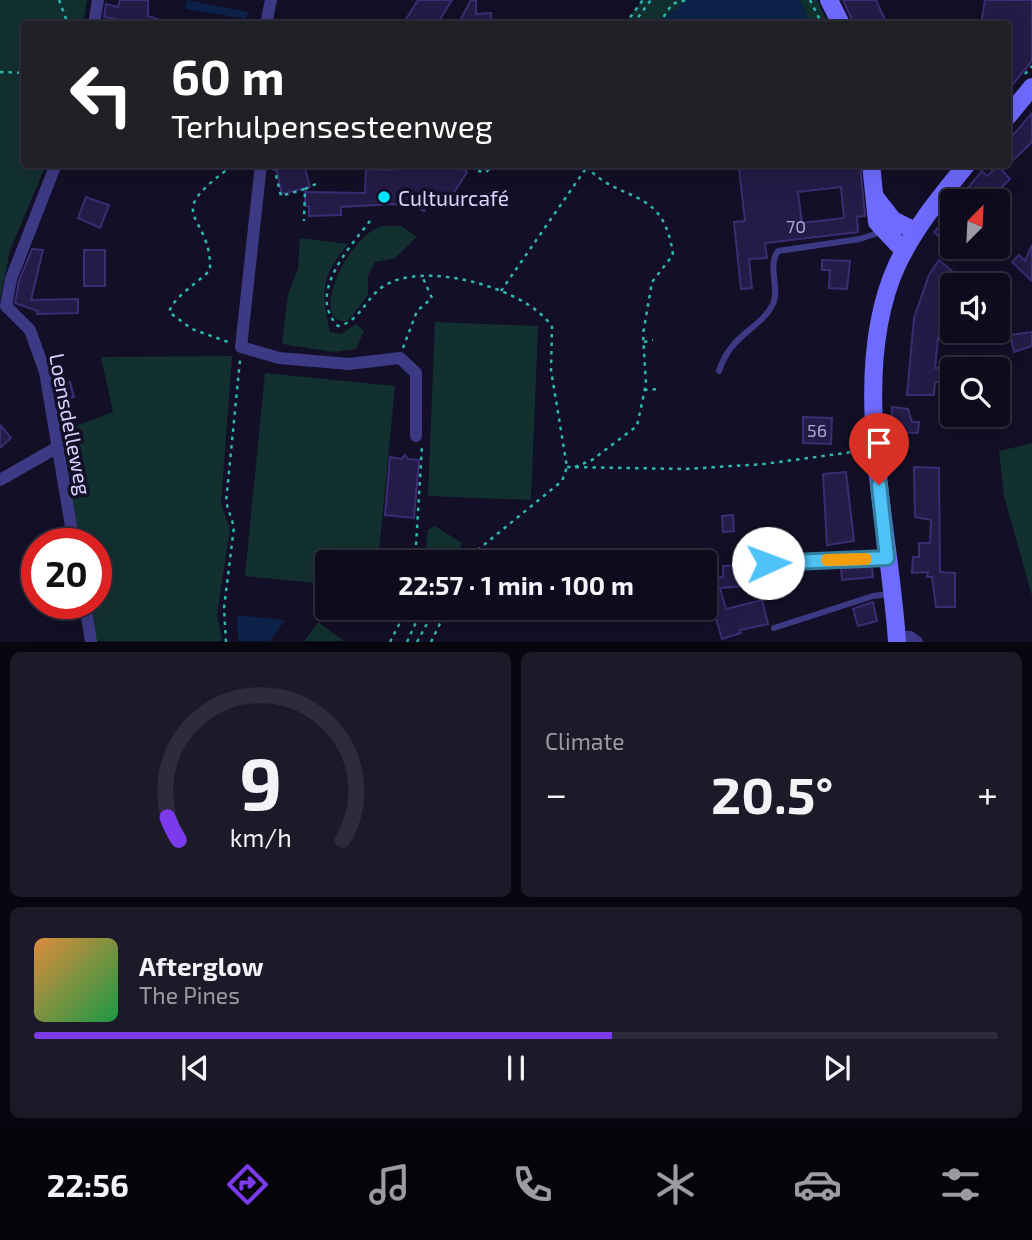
<!DOCTYPE html>
<meta charset="utf-8">
<style>
:root{--surface:#0e0b1c;--page:#1c1929;--text:#f1f3f6;--muted:#9b9ba3;--line:#2e2b3b;--accent:#7c3aed}
body{margin:0;font-family:"Exo 2",sans-serif;background:var(--page);color:var(--text);height:100vh;display:flex;flex-direction:column;font-size:26px;white-space:nowrap}
*{box-sizing:border-box;margin:0}
p{font-size:23px;color:var(--muted)}
.icon{flex:none;width:38px;height:38px;fill:none;stroke:currentColor;stroke-width:2;stroke-linecap:round;stroke-linejoin:round}
.map{position:relative;height:642px;overflow:hidden}
.panel{display:flex;flex-direction:column;gap:10px;padding:10px;background:#08060f;flex:1}
.panel>*{flex:none}
.guide{position:absolute;left:21px;top:21px;width:990px;height:147px;border-radius:7px;box-shadow:0 7px 28px #0002,0 0 0 2px var(--line);background:#202124;color:#fff;overflow:hidden}
.needle{width:46px;rotate:24deg}
.buttons{position:absolute;left:940px;top:189px;display:grid;gap:14px}
.buttons a{display:grid;place-items:center;width:70px;height:70px;border-radius:7px;background:var(--surface);box-shadow:0 7px 28px #0002,0 0 0 2px var(--line);font-size:35px}
.speed{position:absolute;left:21px;top:528px;display:flex;gap:14px;font-size:35px;font-weight:700;text-align:center}
.speed>*{display:grid;place-content:center;width:91px;height:91px;border-radius:50%;background:var(--surface);box-shadow:0 7px 28px #0002,0 0 0 2px var(--line);line-height:1}
.speed .limit{border:10px solid #d22;background:#fff;color:#111}
.pin{position:absolute;display:grid;place-items:center;width:60px;height:60px;color:#fff;margin:-72px -30px;border-radius:50% 50% 50% 0;rotate:-45deg;box-shadow:0 0 7px #0007}
.pin .icon{rotate:45deg}
.me{position:absolute;width:77px;margin:-38px;rotate:88deg;stroke-linejoin:round;filter:drop-shadow(0 0 5px #0008)}
.turn{display:flex;align-items:center;gap:24px;height:147px;padding:0 35px;font-size:32px}
.turn .icon{width:91px;height:91px;stroke-width:2.5}
.turn b{display:block;font-size:49px;line-height:60px}
.big{font-size:52px;font-weight:700;line-height:1.1}
.panel .card{flex:1;display:flex;flex-direction:column;justify-content:center;gap:10px;min-width:0;padding:0 24px;border-radius:10px;background:var(--page)}
.panel .dial{align-items:center;gap:0}
.dial svg{height:182px;overflow:visible;fill:none;stroke:var(--line);stroke-width:7;stroke-linecap:round;text-anchor:middle}
.dial text{fill:var(--text);stroke:none}
.song{display:flex;align-items:center;gap:21px}
.cover{width:84px;height:84px;border-radius:10px;background:linear-gradient(135deg,hsl(30 70% 55%),hsl(140 70% 35%))}
.played{height:7px;border-radius:4px;background:linear-gradient(90deg,var(--accent) 60%,var(--line) 60%)}
.keys{display:flex;justify-content:space-around;direction:ltr}
.heat{display:flex;justify-content:space-between;align-items:center;font-size:38px;direction:ltr}
.panel .tiles{flex:1;display:grid;gap:10px;grid-template-columns:1fr 1fr}
.card:last-child{grid-column:span 2}
.trip{position:absolute;left:315px;top:550px;width:402px;height:70px;border-radius:7px;background:var(--surface);box-shadow:0 7px 28px #0002,0 0 0 2px var(--line);font-weight:700;line-height:70px;text-align:center}
.menu{display:flex;height:112px;justify-content:space-around;align-items:center;background:#06040b;color:var(--muted)}
.menu .icon{width:49px;height:49px}
.menu .selected{color:var(--accent)}
.menu b{font-size:32px;color:var(--text)}
.map>svg:first-child{display:block}
.green{fill:#12302f}
.water{fill:#0c2248}
.building{fill:#241b47;stroke:#3b2d73;stroke-width:2;fill-rule:evenodd}
.lines{fill:none;stroke-linecap:round;stroke-linejoin:round}
.path{stroke:#2fb8b0;stroke-width:2.5;stroke-dasharray:3.5 5;stroke-linecap:butt}
.lane{stroke:#3d3a85;stroke-width:6}
.street{stroke:#3d3a85;stroke-width:12}
.secondary{stroke:#6f6bff;stroke-width:18}
.route-casing{stroke:#337fa1;stroke-width:18}
.route{stroke:#4fc3f7;stroke-width:12}
.slow{stroke:#f59e0b;stroke-width:12}
.poi-dot{fill:#00e5ff;stroke:#130f26;stroke-width:2.5}
.labels{text-anchor:middle;dominant-baseline:central;stroke-width:7;stroke-linejoin:round;paint-order:stroke}
.number-label{font-size:18px;fill:#aca6d1}
.poi-label{font-size:21px;fill:#d9d4ff;stroke:#130f26;text-anchor:start}
.street-label{font-size:21px;fill:#d9d4ff;stroke:#130f26}
</style>
<div class="map">
<svg width="1032" height="642" viewBox="0 0 1032 642">
<rect width="100%" height="100%" fill="#130f26"/>
<!-- green -->
<g class="green">
<path d="M0,0H87L83,24H24V164L46,165L10,250L0,300Z"/>
<path d="M642,0H817L829,24H625Z"/>
<path d="M613,165H773L625,169Z"/>
<path d="M383,226H401L417,237L395,258L375,262L368,276V295L348,321C305,325 350,232 383,226Z"/>
<path d="M300,238L348,244C320,278 321,292 330,332L341,334L356,324L364,331L356,349L334,352L282,344L288,295L298,269Z"/>
<path d="M435,322L538,326L531,500L428,496Z"/>
<path d="M232,356L221,504L230,529L217,614L222,641H94L88,604H96V544H79L62,431L113,412L101,357Z"/>
<path d="M265,373L395,386L378,562H327V584L245,576Z"/>
<path d="M1032,443V596L1004,496L999,451Z"/>
<path d="M435,526L462,543L453,562H424L428,530Z"/>
<path d="M318,622L344,641H304Z"/>
</g>
<!-- water -->
<g class="water">
<path d="M187,0L248,12L246,19L185,9Z"/>
<path d="M683,0H800L811,24H659L672,10H677Z"/>
<path d="M237,615L285,620L270,641H238Z"/>
</g>
<!-- building -->
<g class="building">
<path d="M120,0H148V16L167,22L166,24H126L127,21L104,17L106,4L118,7Z"/>
<path d="M418,0H452L437,24H403Z"/>
<path d="M471,0H476V14L491,13V24H458Z"/>
<path d="M843,0H876L887,24H854Z"/>
<path d="M985,0H1032V61L1008,90V24H981Z"/>
<path d="M1032,113V142L1008,165V141Z"/>
<path d="M275,164H304L310,187L282,194Z"/>
<path d="M396,164H455L467,172L447,204L432,196L424,211L414,205L394,204L341,207V215L309,216V206H305V192L365,193L366,169L392,170Z"/>
<path d="M766,164L775,167L860,164L865,216L857,217L858,232L765,243L767,258L749,259L752,288L741,289L734,222L745,221L739,168ZM841,187L844,218L802,223L798,192Z"/>
<path d="M998,166L1010,179L988,201H957L982,171L987,176Z"/>
<path d="M86,197L109,205L100,228L78,218Z"/>
<path d="M952,213V249L934,232Z"/>
<path d="M1032,245V281L1012,262L1019,255L1025,261Z"/>
<path d="M32,249L43,250L31,300L78,299V313L37,314L38,311L15,303L19,281Z"/>
<rect x="84" y="250" width="21" height="36"/>
<path d="M822,260L850,261L847,289L829,288L830,270H822Z"/>
<path d="M939,260L958,276L940,320L935,368H941L940,382H935L934,395H907L914,318L929,275Z"/>
<path d="M1032,332V346L1014,352L1010,335Z"/>
<path d="M70,382L74,397L59,400L56,384Z"/>
<path d="M892,407L908,409L912,422H919L918,433L891,432Z"/>
<path d="M803,417L832,418L831,444L803,443Z"/>
<path d="M0,425L11,438L0,448Z"/>
<path d="M405,455L408,459L419,460L414,518L385,515L390,457L401,459Z"/>
<path d="M914,467L939,468L940,572L955,573V607H936L932,577H927L928,572L912,573L913,557H919V543H930L931,520L915,517Z"/>
<path d="M846,472L854,541L827,545L823,474Z"/>
<path d="M733,515L734,531L723,532L722,516Z"/>
<path d="M745,565L746,586L720,588L726,609L762,600L768,624L740,630L741,633L722,639L709,594V578L723,577V566Z"/>
<path d="M872,567L873,577L842,580L841,568Z"/>
<path d="M873,602L877,621L858,626L853,609Z"/>
</g>
<g class="lines">
<!-- path -->
<g class="path">
<path d="M59,0L68,24"/>
<path d="M810,0L822,24"/>
<path d="M625,24L643,0"/>
<path d="M633,24L651,0"/>
<path d="M659,24L672,4L686,0"/>
<path d="M0,72L24,73"/>
<path d="M1025,74L1032,66"/>
<path d="M226,164L228,169C160,219 212,212 210,270C197,284 175,295 169,312L192,329L228,342"/>
<path d="M274,167L281,196L305,189L304,221"/>
<path d="M478,171L486,172L495,164"/>
<path d="M305,189L316,184"/>
<path d="M370,221C350,247 306,294 338,326C359,322 365,300 381,288C420,258 528,288 552,327L551,370L567,467L562,481L474,553L470,562"/>
<path d="M501,291L589,164"/>
<path d="M644,342L653,340"/>
<path d="M403,348L417,311L432,298L422,276"/>
<path d="M644,390L661,389"/>
<path d="M567,467L686,469L764,464L860,451"/>
<path d="M575,467L592,460L637,426L646,384L643,334L652,282L673,255C664,185 620,204 587,167"/>
<path d="M415,562L422,446"/>
<path d="M226,642L224,608L234,527L226,502L240,360"/>
<path d="M390,642L408,607"/>
<path d="M407,642L423,607"/>
<path d="M417,642L436,607"/>
<path d="M431,642L448,607"/>
</g>
<!-- lane -->
<g class="lane">
<path d="M719,371C731,333 760,330 773,304C780,288 767,266 778,251L860,239L881,232"/>
<path d="M752,569L768,563L885,558"/>
<path d="M774,628L873,596L890,594"/>
</g>
<!-- street -->
<g class="street">
<path d="M94,24L98,0"/>
<path d="M266,24L271,0"/>
<path d="M56,164L11,279L6,306L30,330L45,372L74,544"/>
<path d="M261,164L241,347L279,358L349,364L400,358L416,373V436"/>
<path d="M0,480L58,447"/>
<path d="M85,604L91,642"/>
<path d="M897,636L910,637L917,642"/>
</g>
<!-- secondary -->
<g class="secondary">
<path d="M829,0L841,24"/>
<path d="M1008,116L1032,87"/>
<path d="M871,164L877,222L904,251"/>
<path d="M875,197L893,220L915,231"/>
<path d="M897,642C890,526 847,374 897,265C915,227 940,197 967,164"/>
</g>
</g>
<g class="lines">
<!-- route casing -->
<g class="route-casing">
<path id="route" d="M768,563L887,558L879,485"/>
</g>
<!-- route -->
<use href="#route" class="route"/>
<!-- slow -->
<path class="slow" d="M827,560L866,559"/>
</g>
<!-- markers -->
<circle class="poi-dot" cx="384" cy="197" r="7"/>
<g class="labels">
<!-- number labels -->
<g class="number-label">
<text x="796" y="226">70</text>
<text x="817" y="430">56</text>
</g>
<!-- poi labels -->
<g class="poi-label">
<text x="398" y="197">Cultuurcafé</text>
</g>
<!-- street labels -->
<g class="street-label">
<text transform="translate(71 424) rotate(79)">Loensdelleweg</text>
</g>
</g>
</svg>
<div class="buttons">
<a><svg class="needle" viewBox="-14 -14 28 28"><path d="M0-13l5 13h-10z" fill="#e53935"/><path d="M0 13l5-13h-10z" fill="#9b9ba3"/></svg></a>
<a><svg class="icon" aria-label="sound" viewBox="0 0 24 24"><path d="M4 9h4l5-4v14l-5-4H4zM17 9q2 3 0 6"/></svg></a>
<a><svg class="icon" aria-label="search" viewBox="0 0 24 24"><circle cx="10" cy="10" r="6"/><path d="M15 15l6 6"/></svg></a>
</div>
<div class="speed"><div class="limit">20</div></div>
<div class="pin" style="left:879px;top:485px;background:#d93025"><svg class="icon" aria-label="arrive" viewBox="0 0 24 24"><path d="M6 21V4h12l-3 4 3 4H6"/></svg></div>
<svg class="me" style="left:768px;top:563px" viewBox="-20 -20 40 40"><circle r="19" fill="#fff"/><path d="M0-13L10 11 0 6-10 11z" fill="#4fc3f7"/></svg>
<div class="trip">22:57 · 1 min · 100 m</div>
<div class="guide">
<div class="turn"><svg class="icon" aria-label="left" viewBox="0 0 24 24"><path d="M17 20v-9H6M10 6l-5 5 5 5"/></svg><div><b>60 m</b>Terhulpensesteenweg</div></div>
</div>
</div>
<section class="panel">
<div class="tiles">
<div class="card dial"><svg viewBox="0 0 100 80">
<path d="M14 69A42 42 0 1 1 86 69"/>
<path d="M14 69A42 42 0 0 1 9 59" stroke="#7c3aed"/>
<text x="50" y="56" font-size="32" font-weight="700">9</text>
<text x="50" y="72" font-size="11">km/h</text>
</svg></div>
<div class="card"><p>Climate</p>
<div class="heat"><a>−</a><b class="big">20.5°</b><a>+</a></div>
</div>
<div class="card">
<div class="song"><i class="cover"></i><div><b>Afterglow</b><p>The Pines</p></div></div>
<div class="played"></div>
<div class="keys"><svg class="icon" aria-label="previous" viewBox="0 0 24 24"><path d="M18 5L8 12l10 7zM5 5v14"/></svg><svg class="icon" aria-label="pause" viewBox="0 0 24 24"><path d="M8 5v14M16 5v14"/></svg><svg class="icon" aria-label="next" viewBox="0 0 24 24"><path d="M6 5l10 7-10 7zM19 5v14"/></svg></div>
</div>
</div>
</section>
<nav class="menu">
<b>22:56</b>
<svg class="icon selected" aria-label="directions" viewBox="0 0 24 24"><path d="M12 3l9 9-9 9-9-9zM9 14v-3h6M13 9l2 2-2 2"/></svg>
<svg class="icon" aria-label="music" viewBox="0 0 24 24"><path d="M9 18V5l10-2v13"/><circle cx="6" cy="18" r="3"/><circle cx="16" cy="16" r="3"/></svg>
<svg class="icon" aria-label="phone" viewBox="0 0 24 24"><path d="M5 4h4l2 5-3 2q2 4 5 5l2-3 5 2v4C11 20 4 13 5 4z"/></svg>
<svg class="icon" aria-label="climate" viewBox="0 0 24 24"><path d="M12 3v18M4 7l16 10M4 17L20 7"/></svg>
<svg class="icon" aria-label="car" viewBox="0 0 24 24"><path d="M5 17H2v-5l4-1 3-4h7l3 4 3 1v5h-3M9 17h6M6 11h13"/><circle cx="7" cy="17" r="2"/><circle cx="17" cy="17" r="2"/></svg>
<svg class="icon" aria-label="filters" viewBox="0 0 24 24"><path d="M4 7h16M4 17h16"/><circle cx="9" cy="7" r="2"/><circle cx="15" cy="17" r="2"/></svg>
</nav>
